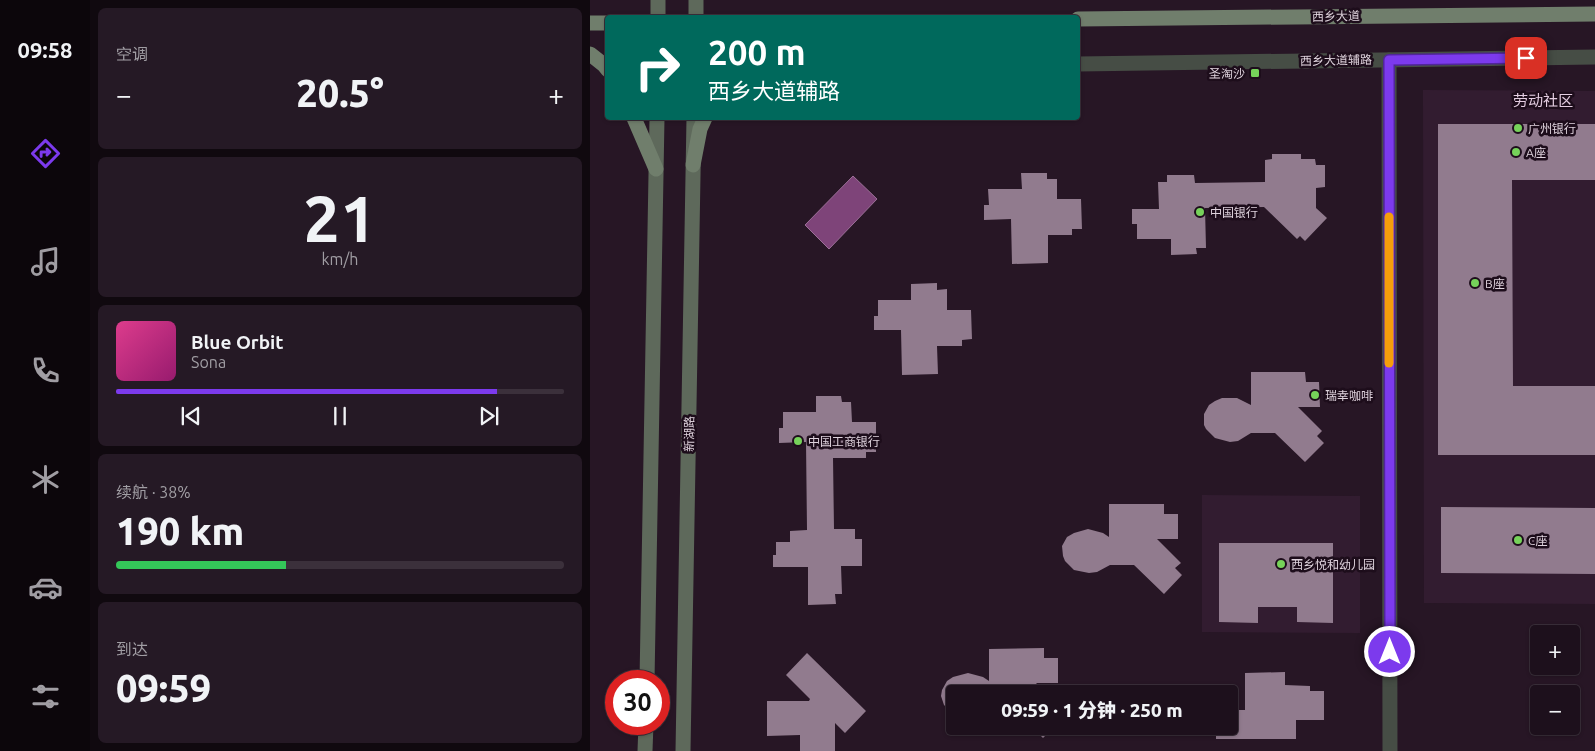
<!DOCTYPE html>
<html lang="zh">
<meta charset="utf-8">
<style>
:root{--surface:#1d101c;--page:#251925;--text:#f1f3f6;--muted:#a09da3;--line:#3b303b;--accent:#7c3aed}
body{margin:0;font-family:Ubuntu,"Noto Sans SC",sans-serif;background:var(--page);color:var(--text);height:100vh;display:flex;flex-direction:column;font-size:19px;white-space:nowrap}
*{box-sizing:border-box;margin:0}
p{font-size:16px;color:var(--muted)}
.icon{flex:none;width:28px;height:28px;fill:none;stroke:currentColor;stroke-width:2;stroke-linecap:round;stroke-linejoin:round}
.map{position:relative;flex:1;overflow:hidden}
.details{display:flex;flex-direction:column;gap:8px;padding:8px;background:#10090f;width:500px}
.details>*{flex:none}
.top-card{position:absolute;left:15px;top:15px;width:475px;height:105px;border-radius:5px;box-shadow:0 1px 4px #0004,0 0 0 1px var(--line);background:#00695c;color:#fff;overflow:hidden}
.buttons{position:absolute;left:940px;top:625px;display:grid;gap:10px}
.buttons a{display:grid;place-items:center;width:50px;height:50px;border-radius:5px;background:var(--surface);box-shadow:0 1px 4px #0004,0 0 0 1px var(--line);font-size:25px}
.speed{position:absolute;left:15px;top:670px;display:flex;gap:10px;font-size:25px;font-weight:700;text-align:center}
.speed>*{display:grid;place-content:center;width:65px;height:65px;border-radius:50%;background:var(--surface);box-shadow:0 1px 4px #0004,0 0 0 1px var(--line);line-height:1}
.speed .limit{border:8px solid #d22;background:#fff;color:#111}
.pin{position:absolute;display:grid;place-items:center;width:42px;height:42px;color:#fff;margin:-21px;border-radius:10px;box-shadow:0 2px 8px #0006}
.me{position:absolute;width:55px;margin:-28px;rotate:0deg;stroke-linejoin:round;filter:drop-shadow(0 0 4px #0008)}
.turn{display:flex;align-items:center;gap:18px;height:105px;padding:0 20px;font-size:22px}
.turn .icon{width:65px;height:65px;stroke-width:2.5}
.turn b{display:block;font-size:35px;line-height:42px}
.big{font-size:38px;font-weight:800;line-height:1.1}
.details .widget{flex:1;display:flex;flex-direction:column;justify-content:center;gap:8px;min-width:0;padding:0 18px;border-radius:8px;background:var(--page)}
.details .dial{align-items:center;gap:0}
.dial b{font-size:65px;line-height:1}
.song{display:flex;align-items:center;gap:15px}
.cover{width:60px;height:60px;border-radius:8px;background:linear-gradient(135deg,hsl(330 70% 55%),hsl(320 70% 35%))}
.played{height:5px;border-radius:2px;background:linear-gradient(90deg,var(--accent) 85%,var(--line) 85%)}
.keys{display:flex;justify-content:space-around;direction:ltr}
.heat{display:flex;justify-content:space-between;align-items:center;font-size:28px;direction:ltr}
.charge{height:8px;border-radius:4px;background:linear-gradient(90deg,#34c759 38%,var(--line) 0)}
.trip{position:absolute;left:356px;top:685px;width:292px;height:50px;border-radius:5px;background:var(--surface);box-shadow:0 1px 4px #0004,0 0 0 1px var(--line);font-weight:800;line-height:50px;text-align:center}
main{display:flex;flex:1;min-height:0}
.dock{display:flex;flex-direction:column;width:90px;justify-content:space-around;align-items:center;background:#0c060b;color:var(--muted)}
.dock .icon{width:35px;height:35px}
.dock .current{color:var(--accent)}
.dock b{font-size:22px;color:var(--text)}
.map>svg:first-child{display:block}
.built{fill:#321c30}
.water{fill:#7e4479;stroke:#9b6f97}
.building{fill:#917b8e}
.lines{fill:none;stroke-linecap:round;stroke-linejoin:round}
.minor{stroke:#464d45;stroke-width:15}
.tertiary{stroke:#464d45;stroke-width:15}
.secondary{stroke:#5e695b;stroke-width:15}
.primary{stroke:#707e6c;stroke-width:15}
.route-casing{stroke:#51269a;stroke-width:12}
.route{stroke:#7c3aed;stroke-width:9}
.slow{stroke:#f59e0b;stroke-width:9}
.poi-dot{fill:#76d25a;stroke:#1d0d1b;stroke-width:2}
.labels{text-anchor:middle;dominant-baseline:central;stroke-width:5;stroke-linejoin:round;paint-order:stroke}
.street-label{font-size:12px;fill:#dfd3dd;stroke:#1d0d1b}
.poi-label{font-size:12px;fill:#dfd3dd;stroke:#1d0d1b;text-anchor:start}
.quarter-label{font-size:15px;fill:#e4cde1;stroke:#1d0d1b}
</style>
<main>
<nav class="dock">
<b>09:58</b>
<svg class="icon current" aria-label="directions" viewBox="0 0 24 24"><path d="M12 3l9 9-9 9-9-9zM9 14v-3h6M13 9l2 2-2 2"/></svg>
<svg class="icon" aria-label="music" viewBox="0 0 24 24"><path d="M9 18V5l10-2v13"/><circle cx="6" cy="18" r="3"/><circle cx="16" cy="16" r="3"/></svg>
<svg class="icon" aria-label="phone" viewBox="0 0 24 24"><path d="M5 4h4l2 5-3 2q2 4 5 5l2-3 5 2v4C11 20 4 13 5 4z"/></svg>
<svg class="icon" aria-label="climate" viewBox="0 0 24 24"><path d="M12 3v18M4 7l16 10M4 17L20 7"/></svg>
<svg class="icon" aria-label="car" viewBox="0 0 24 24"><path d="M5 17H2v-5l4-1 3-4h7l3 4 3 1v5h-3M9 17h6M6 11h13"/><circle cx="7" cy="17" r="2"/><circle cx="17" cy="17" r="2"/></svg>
<svg class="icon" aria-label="filters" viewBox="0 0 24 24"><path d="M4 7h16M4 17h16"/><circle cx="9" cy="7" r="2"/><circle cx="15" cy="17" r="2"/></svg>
</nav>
<section class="details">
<div class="widget"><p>空调</p>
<div class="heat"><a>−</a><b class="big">20.5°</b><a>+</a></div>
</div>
<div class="widget dial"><b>21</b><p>km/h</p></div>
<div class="widget">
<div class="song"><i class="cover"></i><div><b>Blue Orbit</b><p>Sona</p></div></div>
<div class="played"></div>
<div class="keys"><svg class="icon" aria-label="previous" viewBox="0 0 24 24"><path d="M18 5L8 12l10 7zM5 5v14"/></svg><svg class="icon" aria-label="pause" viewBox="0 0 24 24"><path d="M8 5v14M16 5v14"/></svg><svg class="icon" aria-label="next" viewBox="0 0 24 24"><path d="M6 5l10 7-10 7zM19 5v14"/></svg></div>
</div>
<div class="widget"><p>续航 · 38%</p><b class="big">190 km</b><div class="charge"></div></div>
<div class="widget"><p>到达</p><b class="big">09:59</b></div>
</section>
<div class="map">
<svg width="1005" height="751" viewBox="0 0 1005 751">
<rect width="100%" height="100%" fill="#271625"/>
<!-- built -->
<g class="built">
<path d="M833,90L1005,91V604L834,603Z"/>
<path d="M612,495L770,496V633L612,632Z"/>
</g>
<!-- water -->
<path class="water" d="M263,176L287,199L239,249L215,225Z"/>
<!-- building -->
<g class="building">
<path d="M848,124H1005V180H922L923,386H1005V455H848Z"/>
<path d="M682,154H711V159H725L726,165H735V187L726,188V208L737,218L715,241L710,236L707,239L674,207L615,208L616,248H606L607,254L581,255V239H547V224H542V209H569L568,182H577V175H604L605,183L675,182V160L682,159Z"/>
<path d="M431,173H457V179H467V199H491L492,229H482V235H458V263L422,264L421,219L394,220V205H399L398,189H432Z"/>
<path d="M347,283V290L357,289V310H381L382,339L372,340V346H347L348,374L312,375L311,330H284V316H288V300H321V284Z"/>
<path d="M661,372H715L716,382H729L730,407H708L732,431L727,436L734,443L715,462L685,433H661L648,441L640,442L625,438L616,429L614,425V414L619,405L625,401L632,398H647L661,405Z"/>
<path d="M226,396H251L252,402H261L262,422H286V452H276V458H243L244,529H265V539H272V566H251L252,594H245L246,604L218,605V567H183V555H186V542H200V531L217,530L216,442L189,443V428H193V412H226Z"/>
<path d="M519,504H574V514H588V539H567L591,563L585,568L592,575L574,594L544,565H520L507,572L499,573L484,570L475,561L473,556L472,546L477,537L484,533L498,529L513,533L519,537Z"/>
<path d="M851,507L1005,508V574L851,573Z"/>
<path d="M629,543H743V623L707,622V607H668V623L629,622Z"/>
<path d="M454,648V658H468V683H446L457,694H365V715L354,705L351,696L352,690L357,681L363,677L378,673L393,677L399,681V649Z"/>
<path d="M217,653L276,711L255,733L245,723V751H210V735L177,736V701H219L220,699L196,675Z"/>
<path d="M695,672V685L720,686V691H734V720H706V739H626V726H640V710H655V673Z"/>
<path d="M441,726H465L453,738Z"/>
</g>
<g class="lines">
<!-- minor -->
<path class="minor" d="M799,60L800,751"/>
<!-- tertiary -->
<path class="tertiary" d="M488,64L1005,57"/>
<!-- secondary -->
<g class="secondary">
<path d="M68,18V0"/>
<path d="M106,18V0"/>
<path d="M57,681L67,118"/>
<path d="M55,751L56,724"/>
<path d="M93,751L104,118"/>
</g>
<!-- primary -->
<g class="primary">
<path d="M488,19L1005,14"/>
<path d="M0,23H18"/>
<path d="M0,54L14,65L18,70"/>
<path d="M44,118L66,169"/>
<path d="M103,165L110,129L115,118"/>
</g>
</g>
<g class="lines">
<!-- route casing -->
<g class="route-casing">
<path id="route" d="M800,652L799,60L936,58"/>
</g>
<!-- route -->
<use href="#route" class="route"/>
<!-- slow -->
<path class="slow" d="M799,217V363"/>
</g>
<!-- markers -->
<g class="poi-dot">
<rect x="660" y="68" width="10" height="10" rx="2.5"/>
<circle cx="928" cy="128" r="5"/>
<circle cx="926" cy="152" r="5"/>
<circle cx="610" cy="212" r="5"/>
<circle cx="885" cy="283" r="5"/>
<circle cx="725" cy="395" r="5"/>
<circle cx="208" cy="441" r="5"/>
<circle cx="928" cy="540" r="5"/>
<circle cx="691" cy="564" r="5"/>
</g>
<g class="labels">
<!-- street labels -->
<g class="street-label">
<text transform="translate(746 16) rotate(-1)">西乡大道</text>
<text transform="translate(746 60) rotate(-1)">西乡大道辅路</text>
<text transform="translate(99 434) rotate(-89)">新湖路</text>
</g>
<!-- poi labels -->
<g class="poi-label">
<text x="655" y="73" text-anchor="end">圣淘沙</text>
<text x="938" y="128">广州银行</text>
<text x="936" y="152">A座</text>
<text x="620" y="212">中国银行</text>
<text x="895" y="283">B座</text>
<text x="735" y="395">瑞幸咖啡</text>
<text x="218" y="441">中国工商银行</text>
<text x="938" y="540">C座</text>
<text x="701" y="564">西乡悦和幼儿园</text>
</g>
<!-- quarter labels -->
<g class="quarter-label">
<text x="953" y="100">劳动社区</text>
</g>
</g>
</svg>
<div class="buttons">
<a>+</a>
<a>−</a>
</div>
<div class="speed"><div class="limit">30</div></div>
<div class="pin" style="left:936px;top:58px;background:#d93025"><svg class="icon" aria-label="arrive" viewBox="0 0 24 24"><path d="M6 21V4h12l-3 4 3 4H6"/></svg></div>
<svg class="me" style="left:800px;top:652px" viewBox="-20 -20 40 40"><circle r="17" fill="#7c3aed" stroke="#fff" stroke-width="3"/><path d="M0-11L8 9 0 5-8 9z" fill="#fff"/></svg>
<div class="trip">09:59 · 1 分钟 · 250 m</div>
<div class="top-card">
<div class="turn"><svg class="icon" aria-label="right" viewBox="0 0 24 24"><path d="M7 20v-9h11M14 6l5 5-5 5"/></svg><div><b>200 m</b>西乡大道辅路</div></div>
</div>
</div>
</main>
